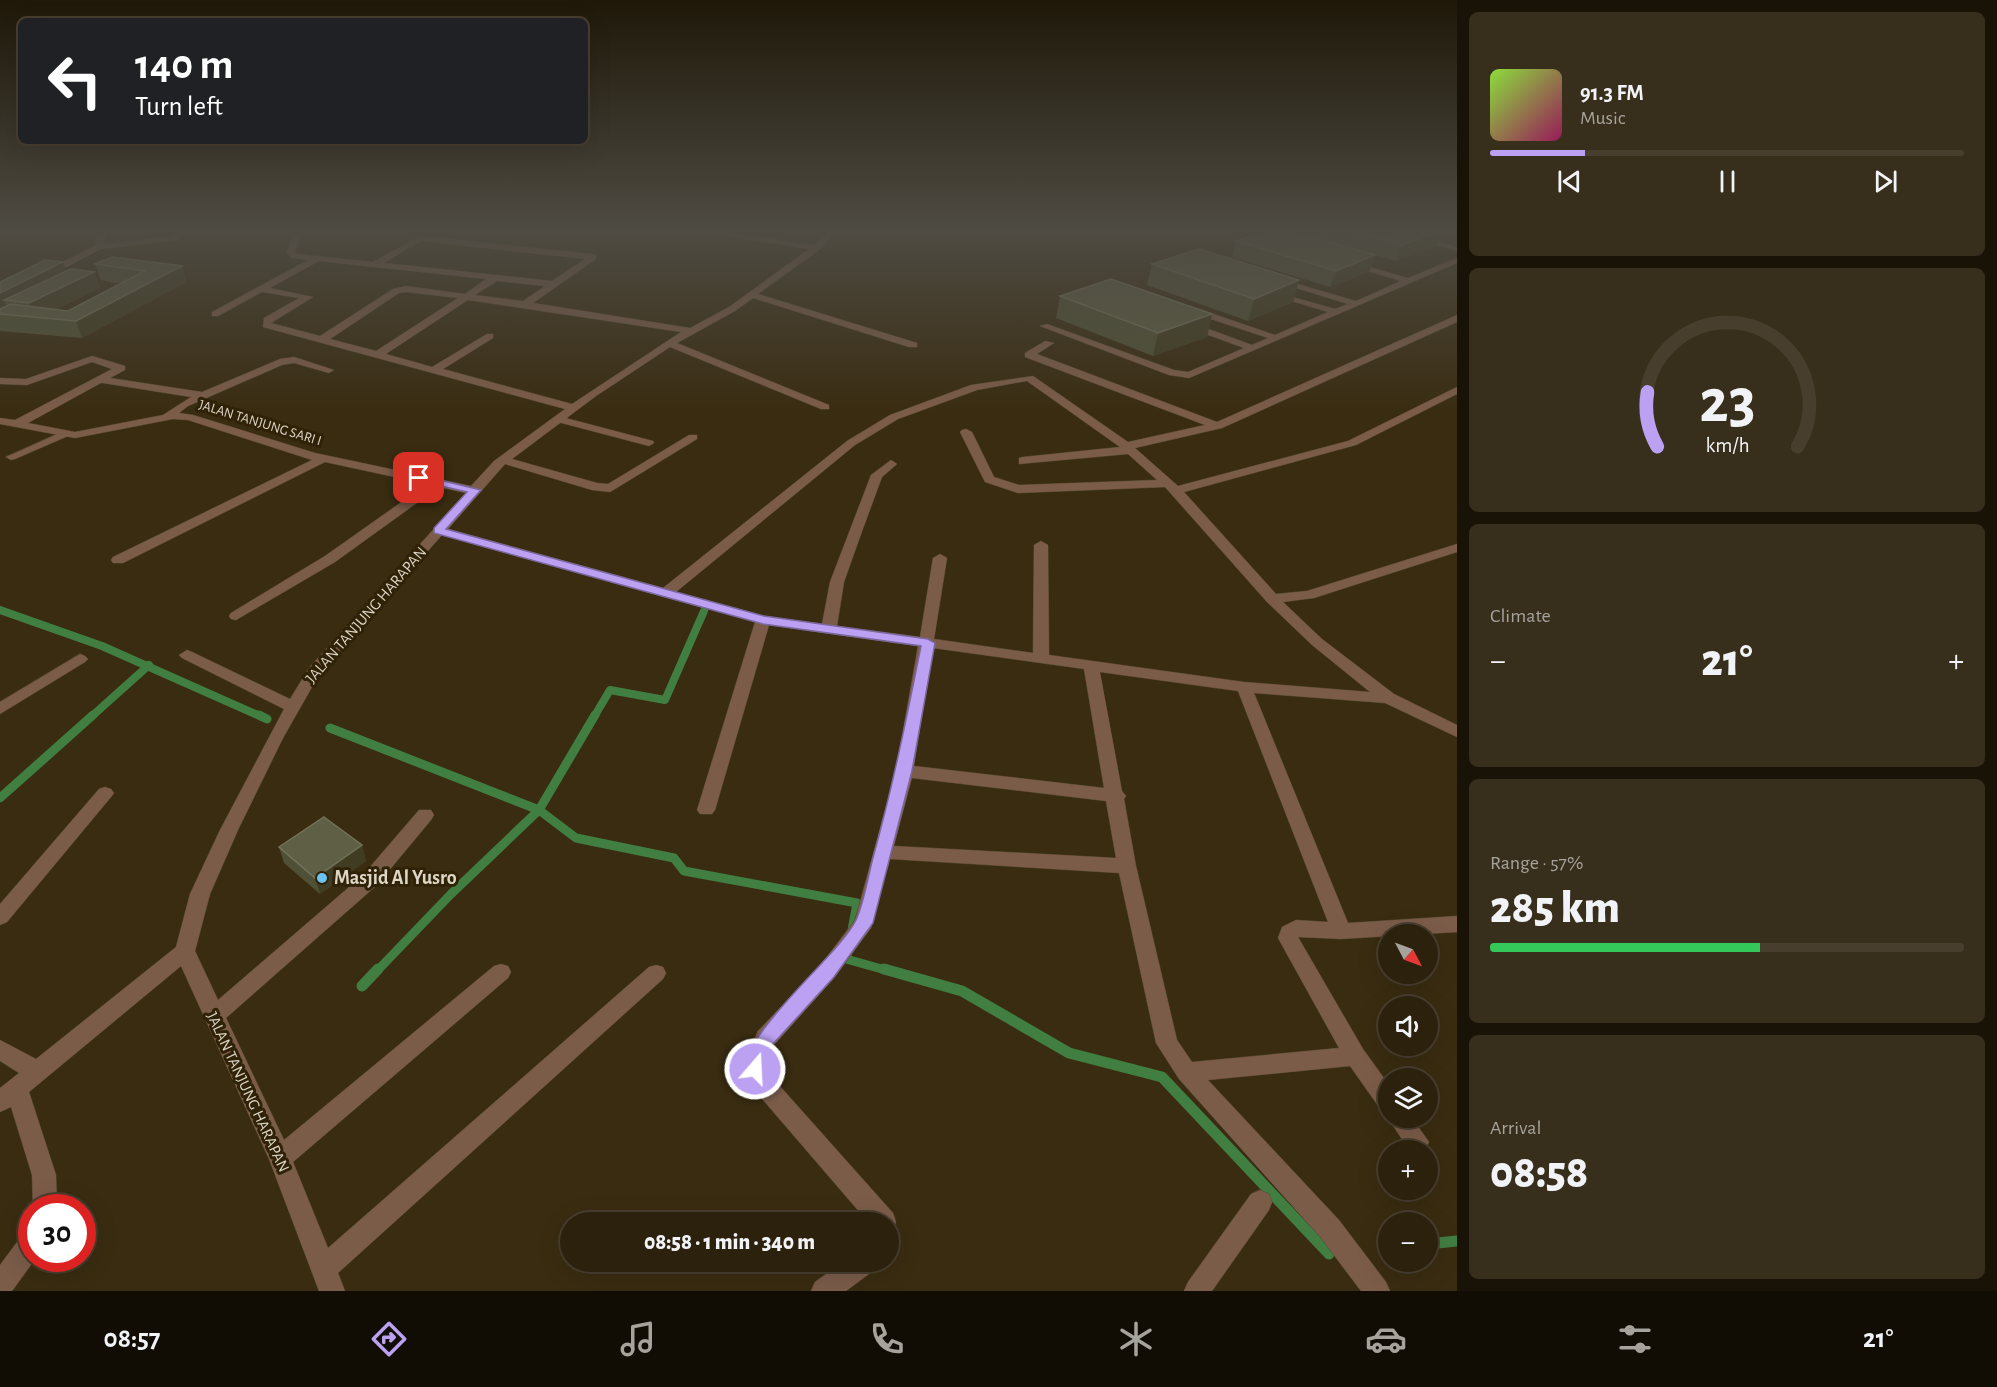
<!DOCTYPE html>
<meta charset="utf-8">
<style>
:root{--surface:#2b210d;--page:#372e1b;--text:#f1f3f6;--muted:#a6a39d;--line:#473e2e;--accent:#bca0f2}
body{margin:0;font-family:"Alegreya Sans",sans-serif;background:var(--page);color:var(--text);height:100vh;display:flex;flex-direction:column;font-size:22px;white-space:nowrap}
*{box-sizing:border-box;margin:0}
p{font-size:20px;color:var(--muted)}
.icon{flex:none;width:33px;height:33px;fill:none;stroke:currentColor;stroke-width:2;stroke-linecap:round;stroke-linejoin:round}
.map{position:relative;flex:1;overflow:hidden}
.sheet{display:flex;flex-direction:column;gap:12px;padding:12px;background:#181207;width:540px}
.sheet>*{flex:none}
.top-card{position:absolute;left:18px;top:18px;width:570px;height:126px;border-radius:9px;box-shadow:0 6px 24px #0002,0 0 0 2px var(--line);background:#202124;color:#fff;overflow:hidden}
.needle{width:39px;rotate:131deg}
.controls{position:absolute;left:1378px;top:924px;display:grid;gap:12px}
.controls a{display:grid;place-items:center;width:60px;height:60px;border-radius:50%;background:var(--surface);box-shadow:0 6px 24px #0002,0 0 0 2px var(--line);font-size:30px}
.speed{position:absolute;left:18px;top:1194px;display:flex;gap:12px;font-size:30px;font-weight:700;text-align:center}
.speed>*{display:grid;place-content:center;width:78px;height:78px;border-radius:50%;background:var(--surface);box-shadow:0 6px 24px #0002,0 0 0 2px var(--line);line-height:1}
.speed .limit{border:9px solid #d22;background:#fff;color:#111}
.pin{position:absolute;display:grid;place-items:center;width:51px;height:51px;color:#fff;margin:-26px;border-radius:12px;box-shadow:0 3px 9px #0006}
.me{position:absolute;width:66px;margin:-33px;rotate:19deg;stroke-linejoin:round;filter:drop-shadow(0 0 4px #0008)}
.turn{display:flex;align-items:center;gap:21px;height:126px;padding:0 18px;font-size:27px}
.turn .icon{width:78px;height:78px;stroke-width:2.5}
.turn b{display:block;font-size:42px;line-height:51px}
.big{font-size:45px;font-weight:800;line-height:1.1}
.sheet .tile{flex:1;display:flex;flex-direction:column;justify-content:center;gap:9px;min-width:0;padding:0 21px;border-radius:9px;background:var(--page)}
.sheet .dial{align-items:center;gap:0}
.dial svg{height:156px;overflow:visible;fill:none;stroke:var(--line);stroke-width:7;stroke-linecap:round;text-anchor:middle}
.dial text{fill:var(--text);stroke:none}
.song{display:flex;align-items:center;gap:18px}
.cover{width:72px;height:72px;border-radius:9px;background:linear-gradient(135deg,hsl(90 70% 55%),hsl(330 70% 35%))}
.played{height:6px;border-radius:3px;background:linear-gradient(90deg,var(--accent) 20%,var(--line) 20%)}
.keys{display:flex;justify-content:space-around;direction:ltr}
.heat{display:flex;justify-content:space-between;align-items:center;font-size:33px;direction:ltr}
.charge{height:9px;border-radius:4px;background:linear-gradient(90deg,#34c759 57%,var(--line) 0)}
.trip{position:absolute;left:560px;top:1212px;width:339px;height:60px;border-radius:30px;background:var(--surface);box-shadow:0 6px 24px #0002,0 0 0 2px var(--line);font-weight:800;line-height:60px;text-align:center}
.tab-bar{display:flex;height:96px;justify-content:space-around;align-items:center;background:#110d05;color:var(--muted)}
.tab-bar .icon{width:42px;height:42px}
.tab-bar .active{color:var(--accent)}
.tab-bar b{font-size:27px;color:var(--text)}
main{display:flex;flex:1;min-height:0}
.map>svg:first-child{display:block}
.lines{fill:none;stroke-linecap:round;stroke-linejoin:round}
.stream-far2{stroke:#417e41;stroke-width:8}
.stream-far1{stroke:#417e41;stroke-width:9}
.stream{stroke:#417e41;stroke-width:11}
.lane-casing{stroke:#53472e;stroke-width:1}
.street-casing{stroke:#53472e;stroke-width:1}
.lane{fill:#7b5c49;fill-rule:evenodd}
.street{fill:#7b5c49;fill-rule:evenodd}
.wall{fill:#4f5136}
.shaded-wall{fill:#403c21}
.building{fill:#5e5f45;stroke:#72725a;stroke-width:1.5}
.route{fill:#bca0f2;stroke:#7a689d;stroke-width:1.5}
.poi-dot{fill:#6cc3f2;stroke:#2f2207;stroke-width:2}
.labels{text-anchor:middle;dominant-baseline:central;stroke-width:6;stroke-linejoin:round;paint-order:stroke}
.far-street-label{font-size:14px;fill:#ddd5c6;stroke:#2f2207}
.street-label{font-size:16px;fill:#ddd5c6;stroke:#2f2207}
.near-poi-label{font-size:20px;font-weight:bold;fill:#ddd5c6;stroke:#2f2207;text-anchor:start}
</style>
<main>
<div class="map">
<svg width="1457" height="1291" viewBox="0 0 1457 1291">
<rect width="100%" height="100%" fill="#392c11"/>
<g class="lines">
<!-- stream-far2 -->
<g class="stream-far2">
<path d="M0,610L102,646L262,717"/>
<path d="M91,717L149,665"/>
<path d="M594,717L610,690L665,700L704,611"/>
</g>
<!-- stream-far1 -->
<g class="stream-far1">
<path d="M259,715L267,719"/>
<path d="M330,728L539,810L576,838L674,858L684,871L857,903L852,930"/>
<path d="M0,798L93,715"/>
<path d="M848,951L846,959L889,971"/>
<path d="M377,971L451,894L539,810L595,715"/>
</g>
<!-- stream -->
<g class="stream">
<path d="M884,969L962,991L1069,1053L1162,1077L1329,1254"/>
<path d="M362,986L378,969"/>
<path d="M1428,1244L1457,1241"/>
</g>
<!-- lane casing -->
<g class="lane-casing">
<g id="lane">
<path d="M1383,230H1394L1457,247V251Z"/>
<path d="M1457,258V263L1189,378L1169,375L1040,326L1047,324L1174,370L1188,372L1244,348L1189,328V324H1195L1252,345L1268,338L1193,313V309H1199L1275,335L1328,312L1275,296V292L1335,309L1348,304L1277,282V278L1356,301L1401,281L1351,266V262L1408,278Z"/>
<path d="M558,416L653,441L654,443L649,446L554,421L553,419Z"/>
<path d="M64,431L68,432V436L15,459L11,460L6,457Z"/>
</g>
</g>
<!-- street casing -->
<g class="street-casing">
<g id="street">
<path d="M98,230H106L104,244L172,237L179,230H187L177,240L101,249L49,276H43V272L95,246Z"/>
<path d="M295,230H303L295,252L297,254L373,262L420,236L593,254L596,255V259L533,303L690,328L729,307L809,249L700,232L696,230H714L814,245L831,230H839L819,250L758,294L917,343V347H909L753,298L735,311L677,343L829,405V409H821L670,347L596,396L512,459L597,483L608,484L689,435H697V439L610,492L592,490L505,464L448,529L663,588L847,441L890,415L971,385L1033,376L1128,442L1205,425L1025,357V353L1045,341L1054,343L1037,354L1217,422L1457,315V322L1222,428L1135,448L1178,486L1348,441L1457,387V394L1356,445L1184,492L1276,594L1307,591L1457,544V552L1314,598L1283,602L1322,639L1394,694L1457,725V737L1385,703L1254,693L1348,923L1457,916V932L1341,939L1298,937L1363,1049L1389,1085V1113L1381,1110L1350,1066L1208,1080L1339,1220L1386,1282L1390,1291H1361L1321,1238L1179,1079L1156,1043L1119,873L890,859L871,928L834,978L774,1045L767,1058L770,1075L893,1213L896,1222L893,1231L888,1233V1222H868L751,1086L745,1058L758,1031L820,966L855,920L896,771L918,646L769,625L715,810L712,814H700L697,810L755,622L442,535L320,673L283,738L238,830L210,894L195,951L218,1000L363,875L419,810H431L434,815L431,820L377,885L226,1018L284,1140L494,966L501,964L508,966L511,972L508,978L293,1162L328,1248L649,967L656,965L663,967L666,973L663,979L338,1273L345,1291H319L269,1159L181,966L29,1092L56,1175L57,1208H33L32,1175L11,1107L0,1112V1088L19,1073L0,1061V1040L36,1059L176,947L190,894L220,830L284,709L182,658L179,655L187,650L192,652L290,699L309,668L466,493L439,487L335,562L236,620L231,619L229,616L231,613L325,556L427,484L325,462L123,563H113L111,560L113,557L312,460L188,420L173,419L75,438L0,424V418L15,420L112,369L92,362L27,385L0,384V378L26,379L92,356L125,366V370L110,378L202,392L280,359L294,357L334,370L329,373L294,363L282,365L188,406L179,413L193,415L315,453L471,486L494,461L565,409L263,327L264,318L299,298L262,292L218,316H212V312L308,260L292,258L287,253ZM421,241L585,259L552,281L384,263ZM319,261L486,279L465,294L406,286L393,289L320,336L271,323L313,297L270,288ZM497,281L545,286L523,301L475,295ZM406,292L458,298L376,351L330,339L399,293ZM468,300L681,332L572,404L443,369L493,338V334H487L432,367L386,354ZM1027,381L1120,447L1023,457L1019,458V464L1128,454L1157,480L1019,485L994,477L972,432L966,429L962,430L960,432L985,482L1018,493L1165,487L1267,602L1312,645L1370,692L1244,682L1049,655L1048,545L1041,541L1034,545L1033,653L934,639L947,558L940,554L933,558L920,637L837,626L844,582L861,534L882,477L897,464L891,460L871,475L830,582L822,624L764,616L676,592L855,445L898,419L977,390ZM101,383H103L191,397L163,415L75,432L28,423ZM933,648L1084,669L1104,788L914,766ZM1100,672L1238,691L1328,922L1296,920L1282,927L1278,938L1339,1048L1192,1062L1177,1040L1136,866L1124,799L1126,796L1122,791ZM912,778L1106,801L1116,858L894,846Z"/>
<path d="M80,654L85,656L88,659L85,662L0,714V702Z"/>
<path d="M105,787L111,789L114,793L111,797L7,922L0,925V904L99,789Z"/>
<path d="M1389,1115V1118H1412L1429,1142L1425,1150H1409L1388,1118Z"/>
<path d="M1260,1190L1269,1194L1272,1202L1269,1210L1212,1291H1184L1188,1282L1251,1194Z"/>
<path d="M32,1231V1258H36L12,1291H0V1265L23,1234Z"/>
<path d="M843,1262H877L873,1271L846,1291H811L815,1282Z"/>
</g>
</g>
<!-- lane -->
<use href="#lane" class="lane"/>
<!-- street -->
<use href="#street" class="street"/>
</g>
<!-- wall -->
<g class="wall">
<path d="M1303,230H1437L1442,231L1437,246L1396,261L1302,233Z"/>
<path d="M1443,230H1457V234Z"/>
<path d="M1236,241L1370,271L1330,287L1232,257Z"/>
<path d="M95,264L182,266L186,282L82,338L0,331V282L67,271L94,272L100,288L55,310L68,311L121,284L101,280Z"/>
<path d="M1152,264L1299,280L1293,302L1248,321L1147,285Z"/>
<path d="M1060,296L1212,314L1207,337L1153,356L1056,318Z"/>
<path d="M362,845L366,861L320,894L284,863L279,847Z"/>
</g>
<!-- shaded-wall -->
<g class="shaded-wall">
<path d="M1442,231L1437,246L1396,261L1402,245Z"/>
<path d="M1375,255L1370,271L1330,287L1336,271Z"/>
<path d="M63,262L69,278L4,300L8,309L0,313V293Z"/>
<path d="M182,266L186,282L82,338L76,321Z"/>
<path d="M94,272L100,288L39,318L34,317L29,303Z"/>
<path d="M1299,280L1293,302L1248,321L1254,299Z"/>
<path d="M1212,314L1207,337L1153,356L1158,333Z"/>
<path d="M362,845L366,861L320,894L315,878Z"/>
</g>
<!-- building -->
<g class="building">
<path d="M1271,230H1287L1375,255L1336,271L1236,241Z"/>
<path d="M1347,230H1437L1442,231L1402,245Z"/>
<path d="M1199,249L1299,280L1254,299L1152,264Z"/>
<path d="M112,257L182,266L76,321L0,314V309L11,304L68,311L145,271L95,264Z"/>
<path d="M45,260L63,262L0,293V282Z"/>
<path d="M71,269L94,272L29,303L4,300Z"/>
<path d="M1111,279L1212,314L1158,333L1060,296Z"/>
<path d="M324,817L362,845L315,878L279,847Z"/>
</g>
<!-- sky -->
<linearGradient id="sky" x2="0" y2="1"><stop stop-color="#1f1809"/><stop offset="0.56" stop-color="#4e4b43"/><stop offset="1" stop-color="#4e4b43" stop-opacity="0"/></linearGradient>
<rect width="1457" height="411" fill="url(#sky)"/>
<!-- route -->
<path class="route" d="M419,475L481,490L446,529L764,616L928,639L935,643L912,771L873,923L834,977L773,1044L766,1059L763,1075L755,1078L748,1075C732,1040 839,956 856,920C865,900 868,875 874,854C893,785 907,716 921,646L763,624L434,533V528L467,492L415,480V476Z"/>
<!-- markers -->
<circle class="poi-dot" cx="322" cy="878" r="6"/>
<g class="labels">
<!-- far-street labels -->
<g class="far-street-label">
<text transform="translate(260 423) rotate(17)">JALAN TANJUNG SARI I</text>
</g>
<!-- street labels -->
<g class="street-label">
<text transform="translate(366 615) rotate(-49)">JALAN TANJUNG HARAPAN</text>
<text transform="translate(248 1092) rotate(65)">JALAN TANJUNG HARAPAN</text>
</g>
<!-- near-poi labels -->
<g class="near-poi-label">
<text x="334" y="878">Masjid Al Yusro</text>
</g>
</g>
</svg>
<div class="controls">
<a><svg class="needle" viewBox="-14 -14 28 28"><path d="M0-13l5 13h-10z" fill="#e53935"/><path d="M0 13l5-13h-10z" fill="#a6a39d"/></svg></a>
<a><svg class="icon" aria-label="sound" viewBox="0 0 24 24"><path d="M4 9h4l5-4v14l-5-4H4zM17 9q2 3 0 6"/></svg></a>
<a><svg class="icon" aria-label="layers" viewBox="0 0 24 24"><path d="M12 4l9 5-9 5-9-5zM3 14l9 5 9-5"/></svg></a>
<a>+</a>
<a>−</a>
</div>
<div class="speed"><div class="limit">30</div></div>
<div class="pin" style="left:419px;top:478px;background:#d93025"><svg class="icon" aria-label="arrive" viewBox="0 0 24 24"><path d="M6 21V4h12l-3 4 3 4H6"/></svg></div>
<svg class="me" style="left:755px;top:1069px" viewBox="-20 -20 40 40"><circle r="17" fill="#bca0f2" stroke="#fff" stroke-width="3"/><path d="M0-11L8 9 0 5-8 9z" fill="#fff"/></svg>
<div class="trip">08:58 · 1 min · 340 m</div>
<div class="top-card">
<div class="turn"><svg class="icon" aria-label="left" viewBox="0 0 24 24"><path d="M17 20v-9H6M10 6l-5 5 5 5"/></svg><div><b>140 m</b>Turn left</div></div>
</div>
</div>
<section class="sheet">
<div class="tile">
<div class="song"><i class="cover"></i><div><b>91.3 FM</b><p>Music</p></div></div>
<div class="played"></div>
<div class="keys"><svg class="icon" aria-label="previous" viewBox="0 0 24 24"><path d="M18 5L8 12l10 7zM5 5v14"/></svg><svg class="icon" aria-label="pause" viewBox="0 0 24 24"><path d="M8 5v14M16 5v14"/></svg><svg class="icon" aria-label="next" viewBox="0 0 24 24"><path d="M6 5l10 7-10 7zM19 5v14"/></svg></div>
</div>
<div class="tile dial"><svg viewBox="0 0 100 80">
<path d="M14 69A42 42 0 1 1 86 69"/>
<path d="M14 69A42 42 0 0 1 9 41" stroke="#bca0f2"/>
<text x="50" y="56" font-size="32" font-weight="700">23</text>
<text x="50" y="72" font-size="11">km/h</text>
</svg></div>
<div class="tile"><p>Climate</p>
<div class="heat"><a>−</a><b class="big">21°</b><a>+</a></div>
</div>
<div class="tile"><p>Range · 57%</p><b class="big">285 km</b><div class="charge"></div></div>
<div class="tile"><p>Arrival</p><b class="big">08:58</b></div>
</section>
</main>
<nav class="tab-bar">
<b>08:57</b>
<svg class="icon active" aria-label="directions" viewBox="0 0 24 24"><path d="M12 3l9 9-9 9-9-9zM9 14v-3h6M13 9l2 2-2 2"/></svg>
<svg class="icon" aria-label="music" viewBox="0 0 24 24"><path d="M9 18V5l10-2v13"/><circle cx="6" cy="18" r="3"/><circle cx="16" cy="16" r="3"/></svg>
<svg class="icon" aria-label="phone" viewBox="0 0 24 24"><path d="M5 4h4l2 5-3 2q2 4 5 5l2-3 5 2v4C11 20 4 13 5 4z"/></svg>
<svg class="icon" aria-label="climate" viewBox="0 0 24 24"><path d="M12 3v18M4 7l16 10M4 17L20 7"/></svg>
<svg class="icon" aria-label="car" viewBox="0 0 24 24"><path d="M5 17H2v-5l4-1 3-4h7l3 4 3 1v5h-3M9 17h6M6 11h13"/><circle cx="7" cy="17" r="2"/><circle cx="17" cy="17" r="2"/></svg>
<svg class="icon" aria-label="filters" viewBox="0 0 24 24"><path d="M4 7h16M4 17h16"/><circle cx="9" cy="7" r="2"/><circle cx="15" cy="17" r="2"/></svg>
<b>21°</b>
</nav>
